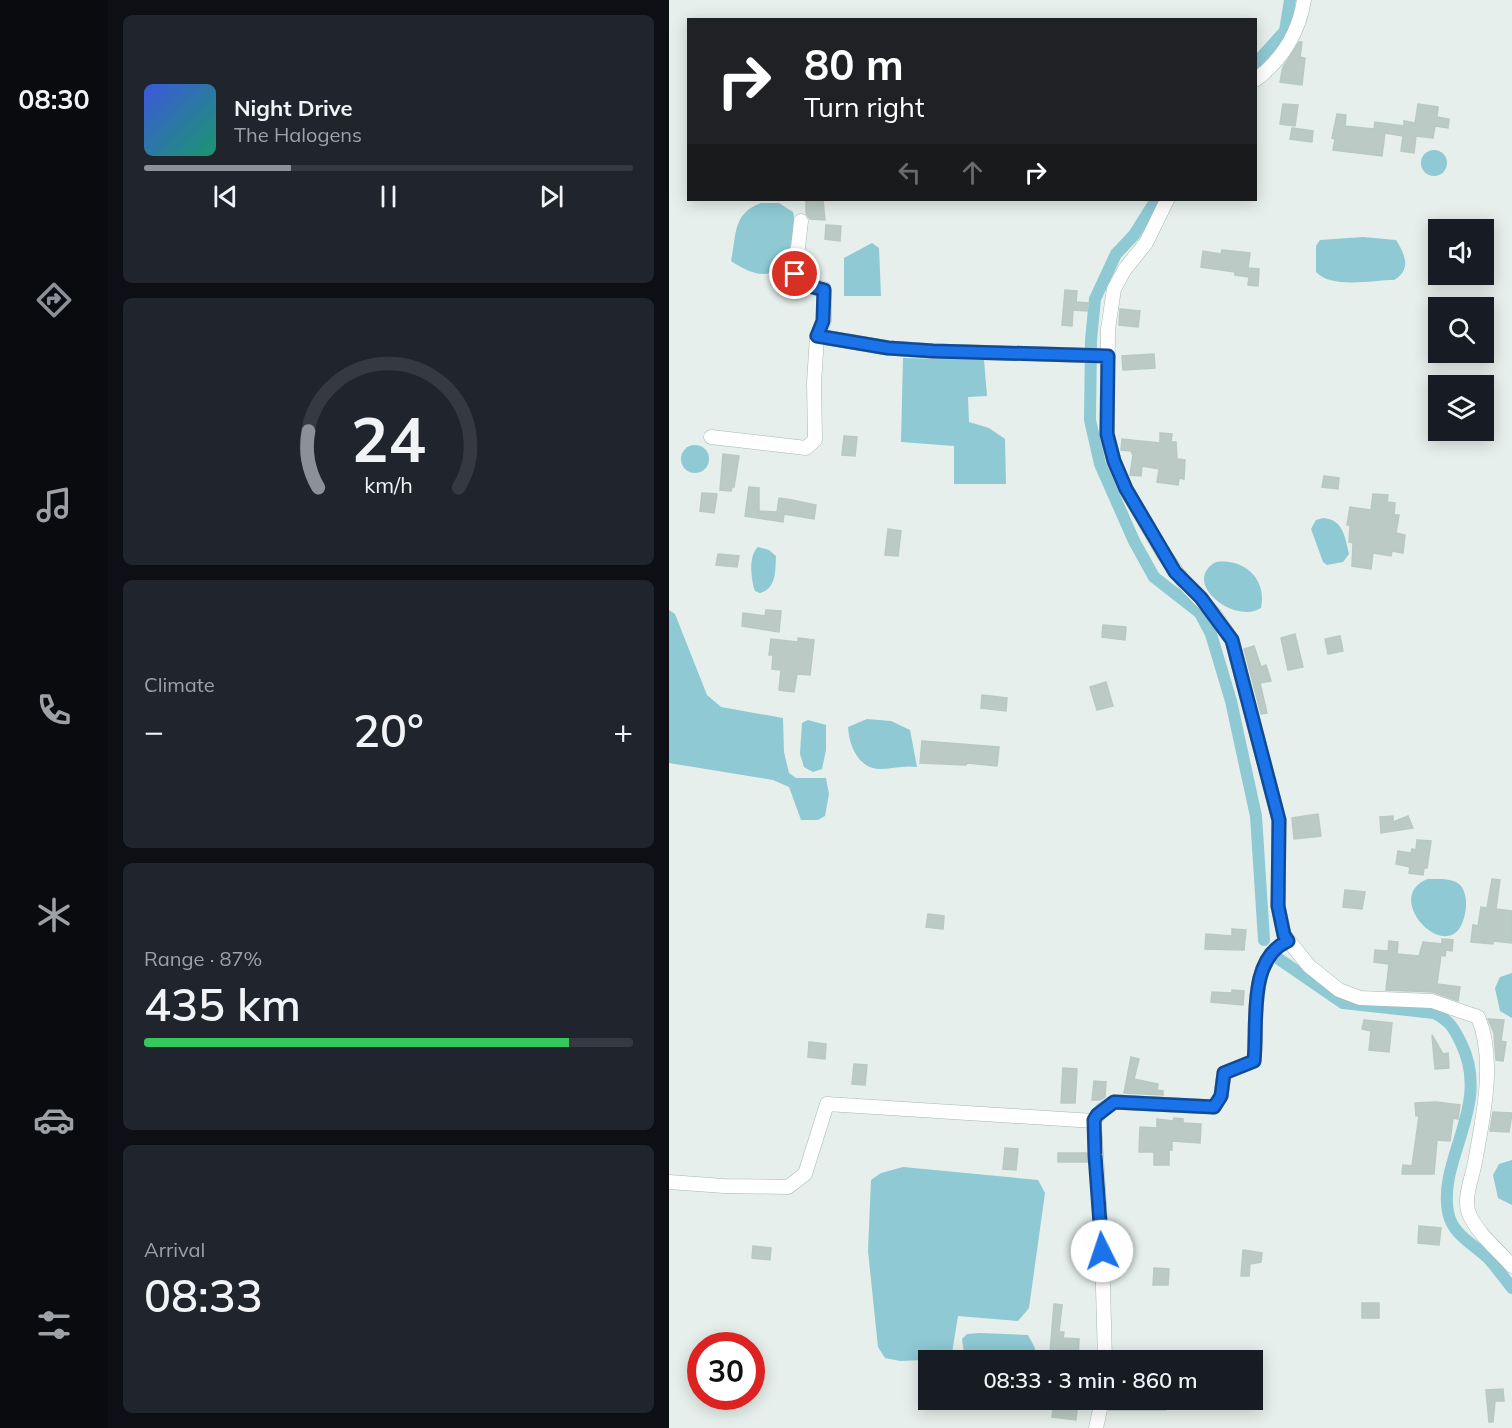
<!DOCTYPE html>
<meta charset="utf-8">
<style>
:root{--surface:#171b24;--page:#20242c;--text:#f1f3f6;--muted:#9ea1a6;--line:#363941;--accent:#8c9099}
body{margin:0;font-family:Mulish,sans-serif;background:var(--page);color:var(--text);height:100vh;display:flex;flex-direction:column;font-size:22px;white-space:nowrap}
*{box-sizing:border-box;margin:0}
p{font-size:20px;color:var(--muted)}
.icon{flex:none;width:33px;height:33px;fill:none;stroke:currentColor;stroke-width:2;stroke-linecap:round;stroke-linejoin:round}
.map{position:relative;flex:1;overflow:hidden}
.side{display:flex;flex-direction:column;gap:15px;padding:15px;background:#0d0f14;width:561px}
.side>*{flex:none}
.top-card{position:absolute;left:18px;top:18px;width:570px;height:183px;border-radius:0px;box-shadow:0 3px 15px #0003;background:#202124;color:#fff;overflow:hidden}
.tools{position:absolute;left:759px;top:219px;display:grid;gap:12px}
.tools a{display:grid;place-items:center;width:66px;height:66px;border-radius:0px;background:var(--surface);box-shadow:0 3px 15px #0003;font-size:30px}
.speed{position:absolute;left:18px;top:1332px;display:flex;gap:12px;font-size:30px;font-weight:700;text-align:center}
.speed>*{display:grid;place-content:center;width:78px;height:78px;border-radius:50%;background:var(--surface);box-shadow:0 3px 15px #0003;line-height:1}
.speed .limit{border:9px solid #d22;background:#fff;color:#111}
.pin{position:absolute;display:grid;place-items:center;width:51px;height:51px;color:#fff;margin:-26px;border:3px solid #fff;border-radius:50%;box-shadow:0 2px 6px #0007}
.me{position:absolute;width:66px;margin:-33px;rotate:356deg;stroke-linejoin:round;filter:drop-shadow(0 0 4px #0008)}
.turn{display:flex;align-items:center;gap:21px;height:126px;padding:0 18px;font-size:27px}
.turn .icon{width:78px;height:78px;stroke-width:2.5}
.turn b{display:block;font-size:42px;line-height:51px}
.lanes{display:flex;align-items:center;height:57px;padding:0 18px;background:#0003;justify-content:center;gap:30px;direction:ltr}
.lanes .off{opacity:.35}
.big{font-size:45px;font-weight:600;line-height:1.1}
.side .widget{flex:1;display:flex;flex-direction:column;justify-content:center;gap:9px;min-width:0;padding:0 21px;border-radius:9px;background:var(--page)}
.side .dial{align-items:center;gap:0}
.dial svg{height:156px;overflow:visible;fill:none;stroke:var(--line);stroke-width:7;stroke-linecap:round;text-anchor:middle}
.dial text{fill:var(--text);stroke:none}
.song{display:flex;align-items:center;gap:18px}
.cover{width:72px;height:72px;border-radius:9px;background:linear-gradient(135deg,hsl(230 70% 55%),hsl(160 70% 35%))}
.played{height:6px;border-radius:3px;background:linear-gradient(90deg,var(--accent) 30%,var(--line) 30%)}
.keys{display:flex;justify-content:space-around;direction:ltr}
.heat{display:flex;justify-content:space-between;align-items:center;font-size:33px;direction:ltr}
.charge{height:9px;border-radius:4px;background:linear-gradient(90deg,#34c759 87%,var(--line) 0)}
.trip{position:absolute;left:249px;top:1350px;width:345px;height:60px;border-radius:0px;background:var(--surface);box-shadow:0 3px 15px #0003;font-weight:600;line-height:60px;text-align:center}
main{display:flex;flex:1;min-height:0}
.dock{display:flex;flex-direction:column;width:108px;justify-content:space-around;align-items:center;background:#090b0e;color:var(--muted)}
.dock .icon{width:42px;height:42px}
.dock .active{color:var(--accent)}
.dock b{font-size:27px;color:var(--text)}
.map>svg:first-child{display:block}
.water{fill:#8ec9d4}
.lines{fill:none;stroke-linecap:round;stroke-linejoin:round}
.canal{stroke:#8ec9d4;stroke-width:12}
.building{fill:#bbcac4;stroke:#b8c9c2;stroke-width:1.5}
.minor-casing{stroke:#a8b8b2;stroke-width:15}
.minor{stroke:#fff;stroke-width:14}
.route-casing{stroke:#114b97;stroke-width:15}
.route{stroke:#1a73e8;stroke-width:10}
</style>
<main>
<nav class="dock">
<b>08:30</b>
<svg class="icon active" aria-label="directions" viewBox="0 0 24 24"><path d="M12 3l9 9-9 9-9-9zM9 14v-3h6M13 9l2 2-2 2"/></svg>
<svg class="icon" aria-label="music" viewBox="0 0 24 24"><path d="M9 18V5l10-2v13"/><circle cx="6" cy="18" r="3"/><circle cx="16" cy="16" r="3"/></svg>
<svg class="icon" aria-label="phone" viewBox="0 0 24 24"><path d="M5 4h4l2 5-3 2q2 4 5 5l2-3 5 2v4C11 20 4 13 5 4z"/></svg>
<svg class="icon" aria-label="climate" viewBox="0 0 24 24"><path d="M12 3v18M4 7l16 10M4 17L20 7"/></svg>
<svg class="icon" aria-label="car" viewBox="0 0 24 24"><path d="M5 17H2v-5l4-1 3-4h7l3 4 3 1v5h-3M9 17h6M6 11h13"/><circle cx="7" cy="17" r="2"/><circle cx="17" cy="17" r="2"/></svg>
<svg class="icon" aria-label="filters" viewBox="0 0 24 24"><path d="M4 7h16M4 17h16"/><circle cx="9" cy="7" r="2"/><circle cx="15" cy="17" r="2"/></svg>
</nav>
<section class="side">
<div class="widget">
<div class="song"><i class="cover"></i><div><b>Night Drive</b><p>The Halogens</p></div></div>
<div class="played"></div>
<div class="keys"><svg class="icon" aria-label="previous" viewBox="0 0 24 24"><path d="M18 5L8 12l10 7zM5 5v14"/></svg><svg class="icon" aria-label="pause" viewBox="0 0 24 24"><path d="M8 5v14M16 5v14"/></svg><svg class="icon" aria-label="next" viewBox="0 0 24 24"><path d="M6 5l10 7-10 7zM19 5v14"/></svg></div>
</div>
<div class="widget dial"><svg viewBox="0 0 100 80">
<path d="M14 69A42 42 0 1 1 86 69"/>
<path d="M14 69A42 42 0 0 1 9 40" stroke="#8c9099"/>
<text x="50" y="56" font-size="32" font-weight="700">24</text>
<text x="50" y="72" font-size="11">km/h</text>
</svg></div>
<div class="widget"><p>Climate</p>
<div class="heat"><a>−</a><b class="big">20°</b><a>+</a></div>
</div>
<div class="widget"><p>Range · 87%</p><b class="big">435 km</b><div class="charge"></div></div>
<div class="widget"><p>Arrival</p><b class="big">08:33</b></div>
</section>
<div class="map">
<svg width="843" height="1428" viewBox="0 0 843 1428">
<rect width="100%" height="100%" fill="#e6efeb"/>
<!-- water -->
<g class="water">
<circle cx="765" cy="163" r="13"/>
<path d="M92,203H110L124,212C127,223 125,233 122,244C111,280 92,281 62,261C68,234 63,214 92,203Z"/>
<path d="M694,237L727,240C736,254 743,270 725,280C704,280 662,289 647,272V246L651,240Z"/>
<path d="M203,243L210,248L212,296H175V258Z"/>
<path d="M234,358L315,360L318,396L299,397L300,422L320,428L336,439L337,484H285V446L232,442Z"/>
<circle cx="26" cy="459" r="14"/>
<path d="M654,518C674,519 676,537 680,554L674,562L658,565L654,562L642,529L647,520Z"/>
<path d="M89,547L100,550L107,556C106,571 108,588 91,593L86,591C82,579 79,556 89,547Z"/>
<path d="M547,562C576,558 598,580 592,608C565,625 511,582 547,562Z"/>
<path d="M0,610L6,614L38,695L52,707L114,718L115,752L120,773L127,778H157L160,794L156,816L149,820H132L120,787L104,780L0,763Z"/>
<path d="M198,719L222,721L241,730L248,767C234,765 223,769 210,769C189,768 180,745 179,727Z"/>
<path d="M139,720L157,725V750L153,769L144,772L135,767L131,754L133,723Z"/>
<path d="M759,879C768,879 779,878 787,882C802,890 798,918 790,929C769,957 715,895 759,879Z"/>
<path d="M843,973V1018L831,1011L826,988L831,977Z"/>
<path d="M843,1160V1205L829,1198L824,1175L830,1164Z"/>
<path d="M234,1167L369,1180L376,1193L360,1308L349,1321L289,1316L282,1359L231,1361L216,1358L209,1347L199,1251L202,1180L212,1173Z"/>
<path d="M311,1333L359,1335L366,1348L365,1360H296L293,1339L298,1334Z"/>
</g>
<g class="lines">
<!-- canal -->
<g class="canal">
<path d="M586,64L616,31L621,0"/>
<path d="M487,200L465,235L447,254L426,299L422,340L421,420L431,464L465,541L485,577L531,613L542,634L562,701L587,816L595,940"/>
<path d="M607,957L674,1003L765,1013C780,1020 785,1028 792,1043C823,1105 769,1158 779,1212C783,1235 805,1244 820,1259C828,1268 835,1278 843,1288"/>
</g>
</g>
<!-- building -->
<g class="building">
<path d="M630,42H633L631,57L636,58L633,85L611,82L614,67Z"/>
<path d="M614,104L629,105L626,126L611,124Z"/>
<path d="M749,104L769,107L768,117L780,119L779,128L766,126L764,138L747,136L745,153L732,151L734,136L716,133L713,156L664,150L666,139L663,138L668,114L677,115L676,126L705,129L706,122L735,126V121L746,123Z"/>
<path d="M623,128L644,131L643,142L621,139Z"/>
<path d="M137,200L154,201L156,220L141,219L137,213Z"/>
<path d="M157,225L172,226L171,241L156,239Z"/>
<path d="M553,250L581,253L579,268L590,269L589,286L579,285L580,277L566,275V272L532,267L534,251L552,254Z"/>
<path d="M396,290L408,291L407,302L419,303L418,311L404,310L403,326L393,325Z"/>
<path d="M451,309L471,311L469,327L450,325Z"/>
<path d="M485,354L486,368L454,370L453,356Z"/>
<path d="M491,433L503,434L502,442H507L508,459L516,460L515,479L510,478L509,485L488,482L490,469L473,466L472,476L461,475L464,455L462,451L452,450L453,439L491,443Z"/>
<path d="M175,436L188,437L186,456L173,455Z"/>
<path d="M54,454L70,456L65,487H63L62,491L51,490Z"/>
<path d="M655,476L670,478L669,489L653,487Z"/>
<path d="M80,487L90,488V511L108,512L110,498L123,500L147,505L145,519L115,514L114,522L76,516Z"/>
<path d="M33,493L48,494L45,513L31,511Z"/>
<path d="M704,494L719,495L718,502L726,503L725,515H730L727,533L736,535L734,553L723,551L722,556L704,553L702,569L683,566L684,543L680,542L681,525H678L681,507L702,510Z"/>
<path d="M219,529L232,531L229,556L216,555Z"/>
<path d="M49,554L70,556L68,567L47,565Z"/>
<path d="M97,610L112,611L110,632L73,626L74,613L96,616Z"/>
<path d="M434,625L457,627L456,640L433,637Z"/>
<path d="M626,634L634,667L619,670L612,638Z"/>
<path d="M671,636L674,651L659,654L656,639Z"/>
<path d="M129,638L145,640L141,675L128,674L125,692L110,690L112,670L103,669L104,655H100L102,639L129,642Z"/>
<path d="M585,646L592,667L597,665L602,681L591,683L598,713L592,714L575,649Z"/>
<path d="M437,682L444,706L428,710L421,687Z"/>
<path d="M313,695L338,698L337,711L312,708Z"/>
<path d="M253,741L330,747L328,766L298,763L297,765L251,763Z"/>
<path d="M649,814L652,836L625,839L623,818Z"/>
<path d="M724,816V822L739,816L744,828L712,833L711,817Z"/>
<path d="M748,840L762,841L758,868H755L754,875L740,873L741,867L727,864L729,851L742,853L743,849L747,850Z"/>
<path d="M823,879L831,880L827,909L843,911V943L824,941V944L802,942L804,925L809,926L812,907L818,908Z"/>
<path d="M676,890L696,892L693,909L674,907Z"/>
<path d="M259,914L275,916L274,929L257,927Z"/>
<path d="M563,929L577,930L575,950L536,949L537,934L563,936Z"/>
<path d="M773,939L784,940L783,951L777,950L776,956L772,955L768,984L791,987L789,1001L764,992L717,990L720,964L705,962L706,950L719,951L720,941L729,942L728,954L750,956L754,942L773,944Z"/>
<path d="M563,990L575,991L574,1005L542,1002L543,992L563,993Z"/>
<path d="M819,1019L835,1020L832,1041L837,1042L834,1061L827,1060L825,1033Z"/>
<path d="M695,1020L723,1023L720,1052L700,1050L702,1031L693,1029Z"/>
<path d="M763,1035L774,1054L779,1053L780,1068L766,1069Z"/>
<path d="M140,1042L157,1044L156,1059L139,1057Z"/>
<path d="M462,1057L470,1059L465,1079L489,1084L488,1090L494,1091V1095L455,1093Z"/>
<path d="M185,1064L198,1065L196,1085L183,1084Z"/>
<path d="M394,1068L408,1069L406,1103H392Z"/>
<path d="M425,1081L437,1082L436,1097L431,1100H423Z"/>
<path d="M767,1102L791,1105L789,1119L784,1118L781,1141L768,1140L765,1174H733L734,1165L743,1166L750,1116H747L746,1103Z"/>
<path d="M824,1112L843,1113L840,1132L821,1131Z"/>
<path d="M505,1118L514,1119V1123L532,1124L531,1143L503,1141V1150H500V1165H485V1152H470L471,1127L488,1128V1119L504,1121Z"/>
<path d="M336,1148L349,1149L347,1170L334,1169Z"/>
<path d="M389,1153H418L419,1162H389Z"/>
<path d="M750,1226L772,1228L770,1245L749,1243Z"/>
<path d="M84,1246L102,1248L101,1260L83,1258Z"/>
<path d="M574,1250L593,1253L592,1262L581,1264L580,1276H572Z"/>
<path d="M485,1268L500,1269L499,1285H484Z"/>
<rect x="693" y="1303" width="17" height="15"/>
<path d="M385,1304L393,1305L390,1332H395L394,1338L410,1339L409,1360H390L391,1354L381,1353Z"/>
<path d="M834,1389L835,1401H826L824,1422H820L817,1390Z"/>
<path d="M392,1400H409L407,1420L383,1417L385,1402H392Z"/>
<path d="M442,1400H497V1410H440Z"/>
</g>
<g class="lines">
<!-- minor casing -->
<g class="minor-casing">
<g id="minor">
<path d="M586,80C613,60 630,32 635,0"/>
<path d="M498,200L477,243L456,269L445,289L439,329L438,434L445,461L457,489L494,553L517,585L546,615L563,640L610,820L609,906L615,935L640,966L670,990L691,998L763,1001L809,1017C827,1059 814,1118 806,1162C803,1179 793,1200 801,1216C810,1235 830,1251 843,1266"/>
<path d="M132,221L126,274L137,284L155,289V321L148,336"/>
<path d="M42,437L137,448L146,440L145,383L148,336L219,348L264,351L439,356"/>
<path d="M0,1182L55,1186L119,1187L136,1174L158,1104L425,1121"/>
<path d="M436,1360L433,1251L425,1121L433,1110L445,1102L545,1107L552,1096L555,1073L585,1061C589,1023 578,959 619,941"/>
<path d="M427,1428L433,1400"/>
</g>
</g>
<!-- minor -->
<use href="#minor" class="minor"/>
</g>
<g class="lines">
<!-- route casing -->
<g class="route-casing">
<path id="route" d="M126,274L137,285L155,290L154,321L148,336L219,348L264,351L439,356L438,434L445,461L457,489L506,572L532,598L563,640L610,820L609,906L615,935L619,941C578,959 589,1023 585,1061L555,1073L552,1096L545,1107L445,1102L428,1115L425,1120L426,1155L433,1251"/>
</g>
<!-- route -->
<use href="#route" class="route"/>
</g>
</svg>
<div class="tools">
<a><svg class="icon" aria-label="sound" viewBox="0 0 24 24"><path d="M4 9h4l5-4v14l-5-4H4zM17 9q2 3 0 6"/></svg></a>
<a><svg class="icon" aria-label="search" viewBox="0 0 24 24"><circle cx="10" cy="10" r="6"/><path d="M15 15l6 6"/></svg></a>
<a><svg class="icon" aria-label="layers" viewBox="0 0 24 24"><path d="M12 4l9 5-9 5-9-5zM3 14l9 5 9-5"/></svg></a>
</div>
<div class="speed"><div class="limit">30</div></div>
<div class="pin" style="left:126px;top:274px;background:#d93025"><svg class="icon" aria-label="arrive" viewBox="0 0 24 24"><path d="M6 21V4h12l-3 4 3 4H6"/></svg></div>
<svg class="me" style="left:433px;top:1251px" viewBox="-20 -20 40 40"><circle r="19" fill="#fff"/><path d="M0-13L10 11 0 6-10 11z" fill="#1a73e8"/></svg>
<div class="trip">08:33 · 3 min · 860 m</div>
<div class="top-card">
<div class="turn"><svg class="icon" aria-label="right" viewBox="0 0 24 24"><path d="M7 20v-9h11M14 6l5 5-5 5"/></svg><div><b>80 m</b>Turn right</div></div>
<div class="lanes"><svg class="icon off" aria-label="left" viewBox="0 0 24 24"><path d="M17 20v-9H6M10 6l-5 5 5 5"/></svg><svg class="icon off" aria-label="ahead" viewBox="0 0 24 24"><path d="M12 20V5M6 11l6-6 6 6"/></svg><svg class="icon" aria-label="right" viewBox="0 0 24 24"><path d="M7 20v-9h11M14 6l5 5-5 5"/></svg></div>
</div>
</div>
</main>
